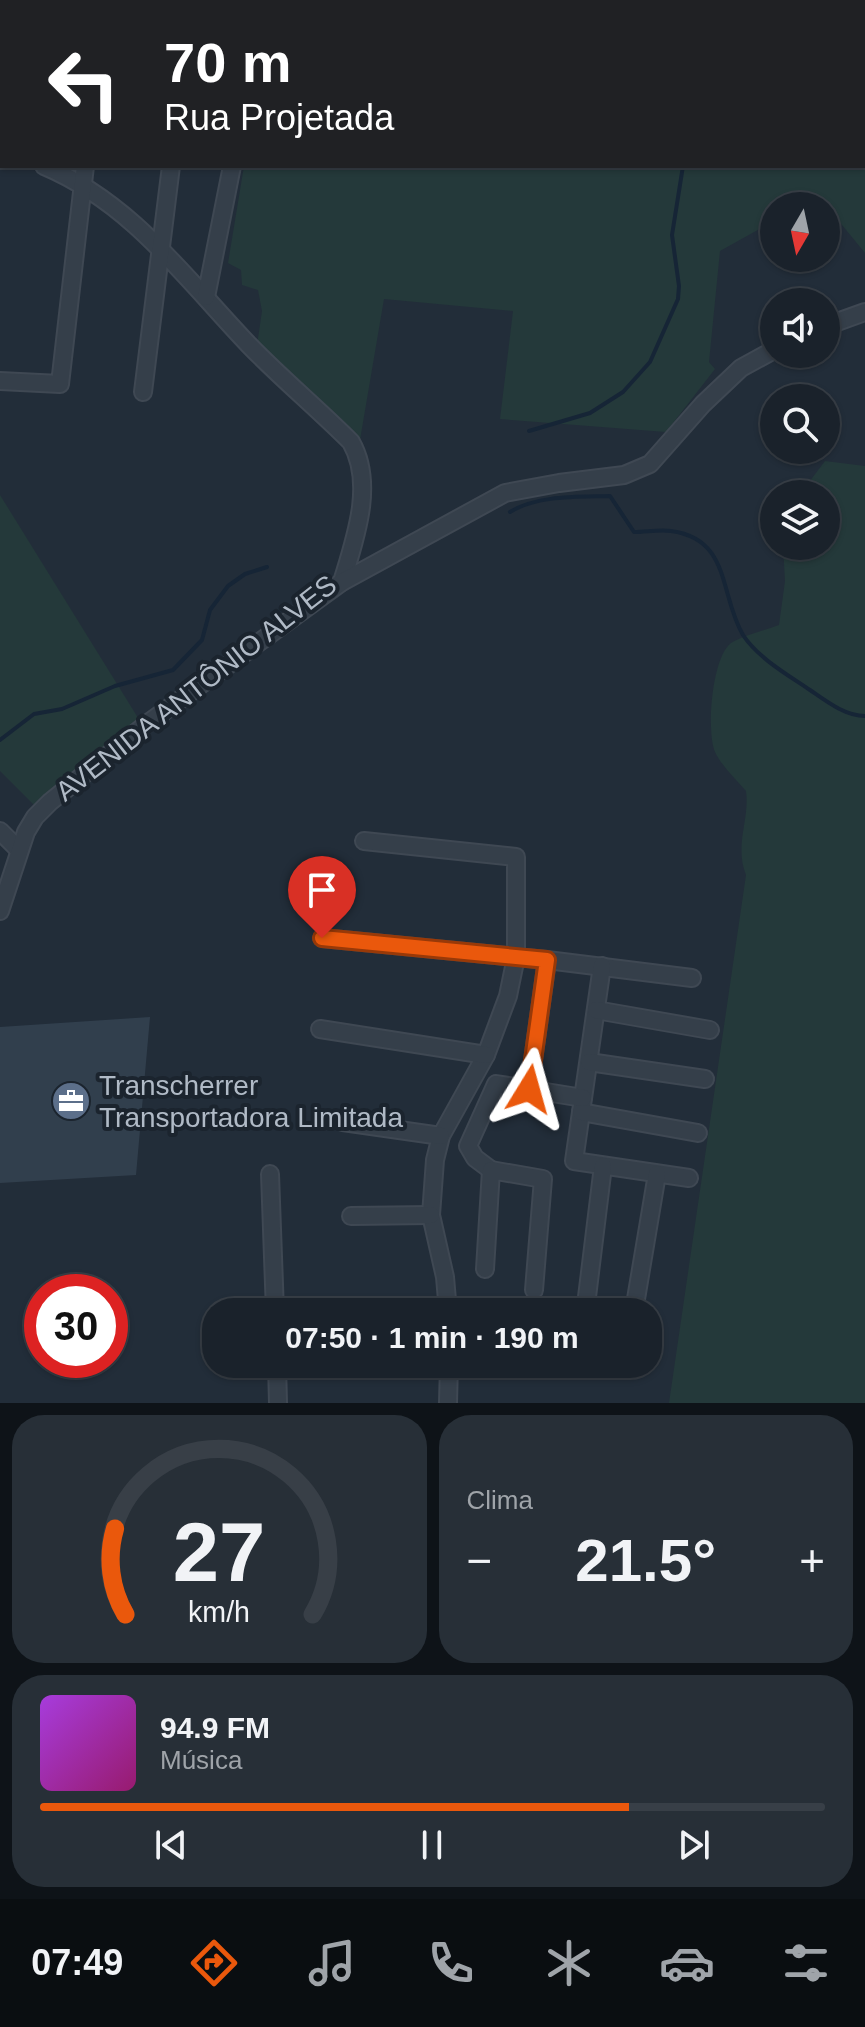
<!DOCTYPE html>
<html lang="pt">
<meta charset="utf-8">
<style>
:root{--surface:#1a222b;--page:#272f37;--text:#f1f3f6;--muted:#9fa4a9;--line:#383f47;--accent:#ea580c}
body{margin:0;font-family:Helvetica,sans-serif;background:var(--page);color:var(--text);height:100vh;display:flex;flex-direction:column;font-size:30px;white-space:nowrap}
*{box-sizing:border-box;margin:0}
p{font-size:26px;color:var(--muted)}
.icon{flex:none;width:44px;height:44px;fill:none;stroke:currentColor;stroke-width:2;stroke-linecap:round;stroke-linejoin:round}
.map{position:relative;height:1403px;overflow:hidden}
.details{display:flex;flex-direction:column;gap:12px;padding:12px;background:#0e1318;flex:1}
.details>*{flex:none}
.hud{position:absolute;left:0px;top:0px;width:866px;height:168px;box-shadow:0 2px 6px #0004,0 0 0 2px var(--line);background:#202124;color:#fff;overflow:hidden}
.needle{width:52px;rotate:189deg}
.fabs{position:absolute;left:760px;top:192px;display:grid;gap:16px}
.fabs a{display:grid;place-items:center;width:80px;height:80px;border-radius:50%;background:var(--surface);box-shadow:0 2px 6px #0004,0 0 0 2px var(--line);font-size:40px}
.speed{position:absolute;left:24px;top:1274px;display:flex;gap:16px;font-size:40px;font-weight:700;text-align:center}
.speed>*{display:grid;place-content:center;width:104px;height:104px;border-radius:50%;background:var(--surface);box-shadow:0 2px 6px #0004,0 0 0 2px var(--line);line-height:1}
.speed .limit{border:12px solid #d22;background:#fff;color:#111}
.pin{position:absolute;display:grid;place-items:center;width:68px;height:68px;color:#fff;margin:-82px -34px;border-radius:50% 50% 50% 0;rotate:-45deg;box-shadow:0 0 8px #0007}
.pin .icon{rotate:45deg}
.me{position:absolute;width:88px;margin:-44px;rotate:8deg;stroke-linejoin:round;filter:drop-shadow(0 0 6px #0008)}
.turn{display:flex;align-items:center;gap:28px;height:168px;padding:0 32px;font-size:36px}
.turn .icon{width:104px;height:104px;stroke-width:2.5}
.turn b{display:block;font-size:56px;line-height:68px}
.big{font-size:60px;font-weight:800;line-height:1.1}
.details .card{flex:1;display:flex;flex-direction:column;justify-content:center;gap:12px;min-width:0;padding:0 28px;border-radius:32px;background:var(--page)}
.details .dial{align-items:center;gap:0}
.dial svg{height:208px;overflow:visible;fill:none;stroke:var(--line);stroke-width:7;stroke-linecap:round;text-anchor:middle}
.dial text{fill:var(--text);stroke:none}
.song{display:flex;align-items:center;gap:24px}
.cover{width:96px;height:96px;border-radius:12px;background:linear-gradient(135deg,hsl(280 70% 55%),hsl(320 70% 35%))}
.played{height:8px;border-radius:4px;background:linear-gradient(90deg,var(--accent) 75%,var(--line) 75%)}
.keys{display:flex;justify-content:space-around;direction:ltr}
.heat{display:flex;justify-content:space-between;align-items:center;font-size:44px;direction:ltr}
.details .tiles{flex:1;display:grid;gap:12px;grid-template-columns:1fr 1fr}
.card:last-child{grid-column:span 2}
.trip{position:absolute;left:202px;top:1298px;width:460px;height:80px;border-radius:32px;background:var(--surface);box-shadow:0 2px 6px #0004,0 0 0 2px var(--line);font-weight:800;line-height:80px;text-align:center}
.dock{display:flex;height:128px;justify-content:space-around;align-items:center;background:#0a0e11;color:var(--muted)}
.dock .icon{width:56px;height:56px}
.dock .on{color:var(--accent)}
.dock b{font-size:36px;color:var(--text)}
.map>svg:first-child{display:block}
.green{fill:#24393a}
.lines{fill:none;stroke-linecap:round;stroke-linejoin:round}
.stream{stroke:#162536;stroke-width:4}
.building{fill:#313f4d}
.minor-casing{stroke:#3f4853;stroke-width:20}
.minor{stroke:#353f4a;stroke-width:16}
.route-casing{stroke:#983908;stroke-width:20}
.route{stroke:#ea580c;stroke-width:14}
.labels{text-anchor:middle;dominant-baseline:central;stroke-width:8;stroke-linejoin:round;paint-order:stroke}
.street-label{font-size:28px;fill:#b0bac6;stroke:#1b242e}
.poi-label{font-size:28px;fill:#b0bac6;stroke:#1b242e;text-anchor:start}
</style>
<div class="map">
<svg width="865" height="1403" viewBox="0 0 865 1403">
<rect width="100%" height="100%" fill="#222d39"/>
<!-- green -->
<g class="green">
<path d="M285,0H865V253L819,197L802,206H774V221L720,251L709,362L715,369L666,432L500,419L513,311L384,299L360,440L256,352L262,311L258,290L242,285L241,270L228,263L244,166H864V2H283Z"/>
<path d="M825,461L865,466V1403H669L746,875C734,845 750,819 746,791C735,778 723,768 715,752C706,731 712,657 731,643C742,636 766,630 779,625L785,581L783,546H826V494H800Z"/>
<path d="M0,495L140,721L35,806L0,771Z"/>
</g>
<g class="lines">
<!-- stream -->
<g class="stream">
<path d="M529,431L590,413L623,392L650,362L678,299L679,286L672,235L683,166"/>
<path d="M510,512C537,495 578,497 610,496L634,532C646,532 660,529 671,531C731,539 719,594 743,635C758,658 788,675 810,690C826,701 845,716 865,716"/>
<path d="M0,740L34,714L62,709L115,686L173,670L202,640L210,610L228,586L245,574L267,567"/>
</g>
</g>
<!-- building -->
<path class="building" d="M150,1017L136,1175L0,1183V1027Z"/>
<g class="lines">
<!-- minor casing -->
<g class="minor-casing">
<g id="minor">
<path d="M18,2V0"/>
<path d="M106,2L107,0"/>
<path d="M199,2L200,0"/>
<path d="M0,61H2"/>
<path d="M0,135L2,122"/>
<path d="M0,152L2,153"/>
<path d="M44,166C132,203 185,278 249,345C282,379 318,409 351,442C375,484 355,539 342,582"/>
<path d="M206,297L232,166"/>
<path d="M826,326L865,312"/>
<path d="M0,381L60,384L85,166"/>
<path d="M143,392L171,166"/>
<path d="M0,831L19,850"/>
<path d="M364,841L516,857V957L508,996L486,1055L441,1136L435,1160L431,1215L445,1277L448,1312"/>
<path d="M0,911L26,832L35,817L50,802L144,726L342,582L505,493L559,483L624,475L650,464L703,404L741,368L774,350"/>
<path d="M322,938L547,960L692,978"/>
<path d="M602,966L574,1161L689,1178"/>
<path d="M596,1010L710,1030"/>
<path d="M320,1029L486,1055"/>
<path d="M589,1062L705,1079"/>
<path d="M529,1089L547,960"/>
<path d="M581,1112L698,1133"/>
<path d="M343,1122L441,1136"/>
<path d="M491,1170L475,1158L468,1146L496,1084L583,1098"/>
<path d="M270,1174L275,1312"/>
<path d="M351,1216L431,1215"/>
<path d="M485,1269L491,1170L543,1179L534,1290"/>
<path d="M587,1297L603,1166"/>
<path d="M636,1299L657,1174"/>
<path d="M277,1364L278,1403"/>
<path d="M448,1403L449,1364"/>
</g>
</g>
<!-- minor -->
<use href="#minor" class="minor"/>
</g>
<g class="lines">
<!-- route casing -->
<g class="route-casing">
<path id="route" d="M322,938L547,960L529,1089"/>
</g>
<!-- route -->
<use href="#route" class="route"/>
</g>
<!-- icons -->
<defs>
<g id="office-disc" transform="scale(2)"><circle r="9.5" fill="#5c6f8a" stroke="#1b242e"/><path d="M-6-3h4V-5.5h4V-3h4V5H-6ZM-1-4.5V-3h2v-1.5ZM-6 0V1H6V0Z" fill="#fff"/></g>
</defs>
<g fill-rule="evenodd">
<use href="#office-disc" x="71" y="1101"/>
</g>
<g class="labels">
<!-- street labels -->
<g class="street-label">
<text transform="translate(196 688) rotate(-38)">AVENIDA ANTÔNIO ALVES</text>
</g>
<!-- poi labels -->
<g class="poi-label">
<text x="99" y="1085">Transcherrer<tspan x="99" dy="32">Transportadora Limitada</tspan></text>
</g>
</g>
</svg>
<div class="fabs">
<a><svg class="needle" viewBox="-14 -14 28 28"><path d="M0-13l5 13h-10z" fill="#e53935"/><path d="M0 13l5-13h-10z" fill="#9fa4a9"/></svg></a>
<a><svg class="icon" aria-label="sound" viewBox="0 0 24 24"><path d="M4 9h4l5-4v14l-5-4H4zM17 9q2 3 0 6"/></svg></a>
<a><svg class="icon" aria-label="search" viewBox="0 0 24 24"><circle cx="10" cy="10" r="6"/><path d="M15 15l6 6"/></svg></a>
<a><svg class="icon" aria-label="layers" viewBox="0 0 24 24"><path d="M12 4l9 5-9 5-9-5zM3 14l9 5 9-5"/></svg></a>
</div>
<div class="speed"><div class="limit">30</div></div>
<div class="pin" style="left:322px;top:938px;background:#d93025"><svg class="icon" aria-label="arrive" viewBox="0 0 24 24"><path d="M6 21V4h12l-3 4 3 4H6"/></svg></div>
<svg class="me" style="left:529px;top:1089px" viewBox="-20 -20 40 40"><path d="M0-17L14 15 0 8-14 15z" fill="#ea580c" stroke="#fff" stroke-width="4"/></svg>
<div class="trip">07:50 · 1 min · 190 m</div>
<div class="hud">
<div class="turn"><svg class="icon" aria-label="left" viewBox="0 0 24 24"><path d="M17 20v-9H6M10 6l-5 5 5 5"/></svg><div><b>70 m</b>Rua Projetada</div></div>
</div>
</div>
<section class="details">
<div class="tiles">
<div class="card dial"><svg viewBox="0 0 100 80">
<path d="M14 69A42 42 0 1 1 86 69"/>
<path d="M14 69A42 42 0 0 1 10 36" stroke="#ea580c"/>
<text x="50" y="56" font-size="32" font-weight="700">27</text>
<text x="50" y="72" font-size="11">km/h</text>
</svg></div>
<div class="card"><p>Clima</p>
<div class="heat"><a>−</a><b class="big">21.5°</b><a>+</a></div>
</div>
<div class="card">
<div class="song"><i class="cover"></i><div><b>94.9 FM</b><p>Música</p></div></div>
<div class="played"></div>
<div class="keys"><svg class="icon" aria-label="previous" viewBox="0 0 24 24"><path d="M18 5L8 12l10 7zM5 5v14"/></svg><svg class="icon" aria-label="pause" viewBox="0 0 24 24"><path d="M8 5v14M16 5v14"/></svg><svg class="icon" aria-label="next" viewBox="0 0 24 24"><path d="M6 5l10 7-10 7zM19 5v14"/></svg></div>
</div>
</div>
</section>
<nav class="dock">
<b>07:49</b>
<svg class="icon on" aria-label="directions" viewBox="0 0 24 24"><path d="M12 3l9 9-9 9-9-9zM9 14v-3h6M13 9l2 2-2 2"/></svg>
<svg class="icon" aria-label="music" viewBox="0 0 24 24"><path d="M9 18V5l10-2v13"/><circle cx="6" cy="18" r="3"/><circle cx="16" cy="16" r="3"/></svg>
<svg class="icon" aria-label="phone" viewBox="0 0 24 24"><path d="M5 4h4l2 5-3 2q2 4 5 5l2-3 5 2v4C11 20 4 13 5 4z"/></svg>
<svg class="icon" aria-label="climate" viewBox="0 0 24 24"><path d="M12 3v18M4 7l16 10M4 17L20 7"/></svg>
<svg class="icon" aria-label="car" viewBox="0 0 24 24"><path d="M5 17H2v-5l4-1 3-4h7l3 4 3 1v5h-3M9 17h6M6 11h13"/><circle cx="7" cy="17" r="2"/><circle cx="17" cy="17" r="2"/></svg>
<svg class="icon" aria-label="filters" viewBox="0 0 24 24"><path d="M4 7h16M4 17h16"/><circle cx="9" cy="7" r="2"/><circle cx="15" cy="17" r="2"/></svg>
</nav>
